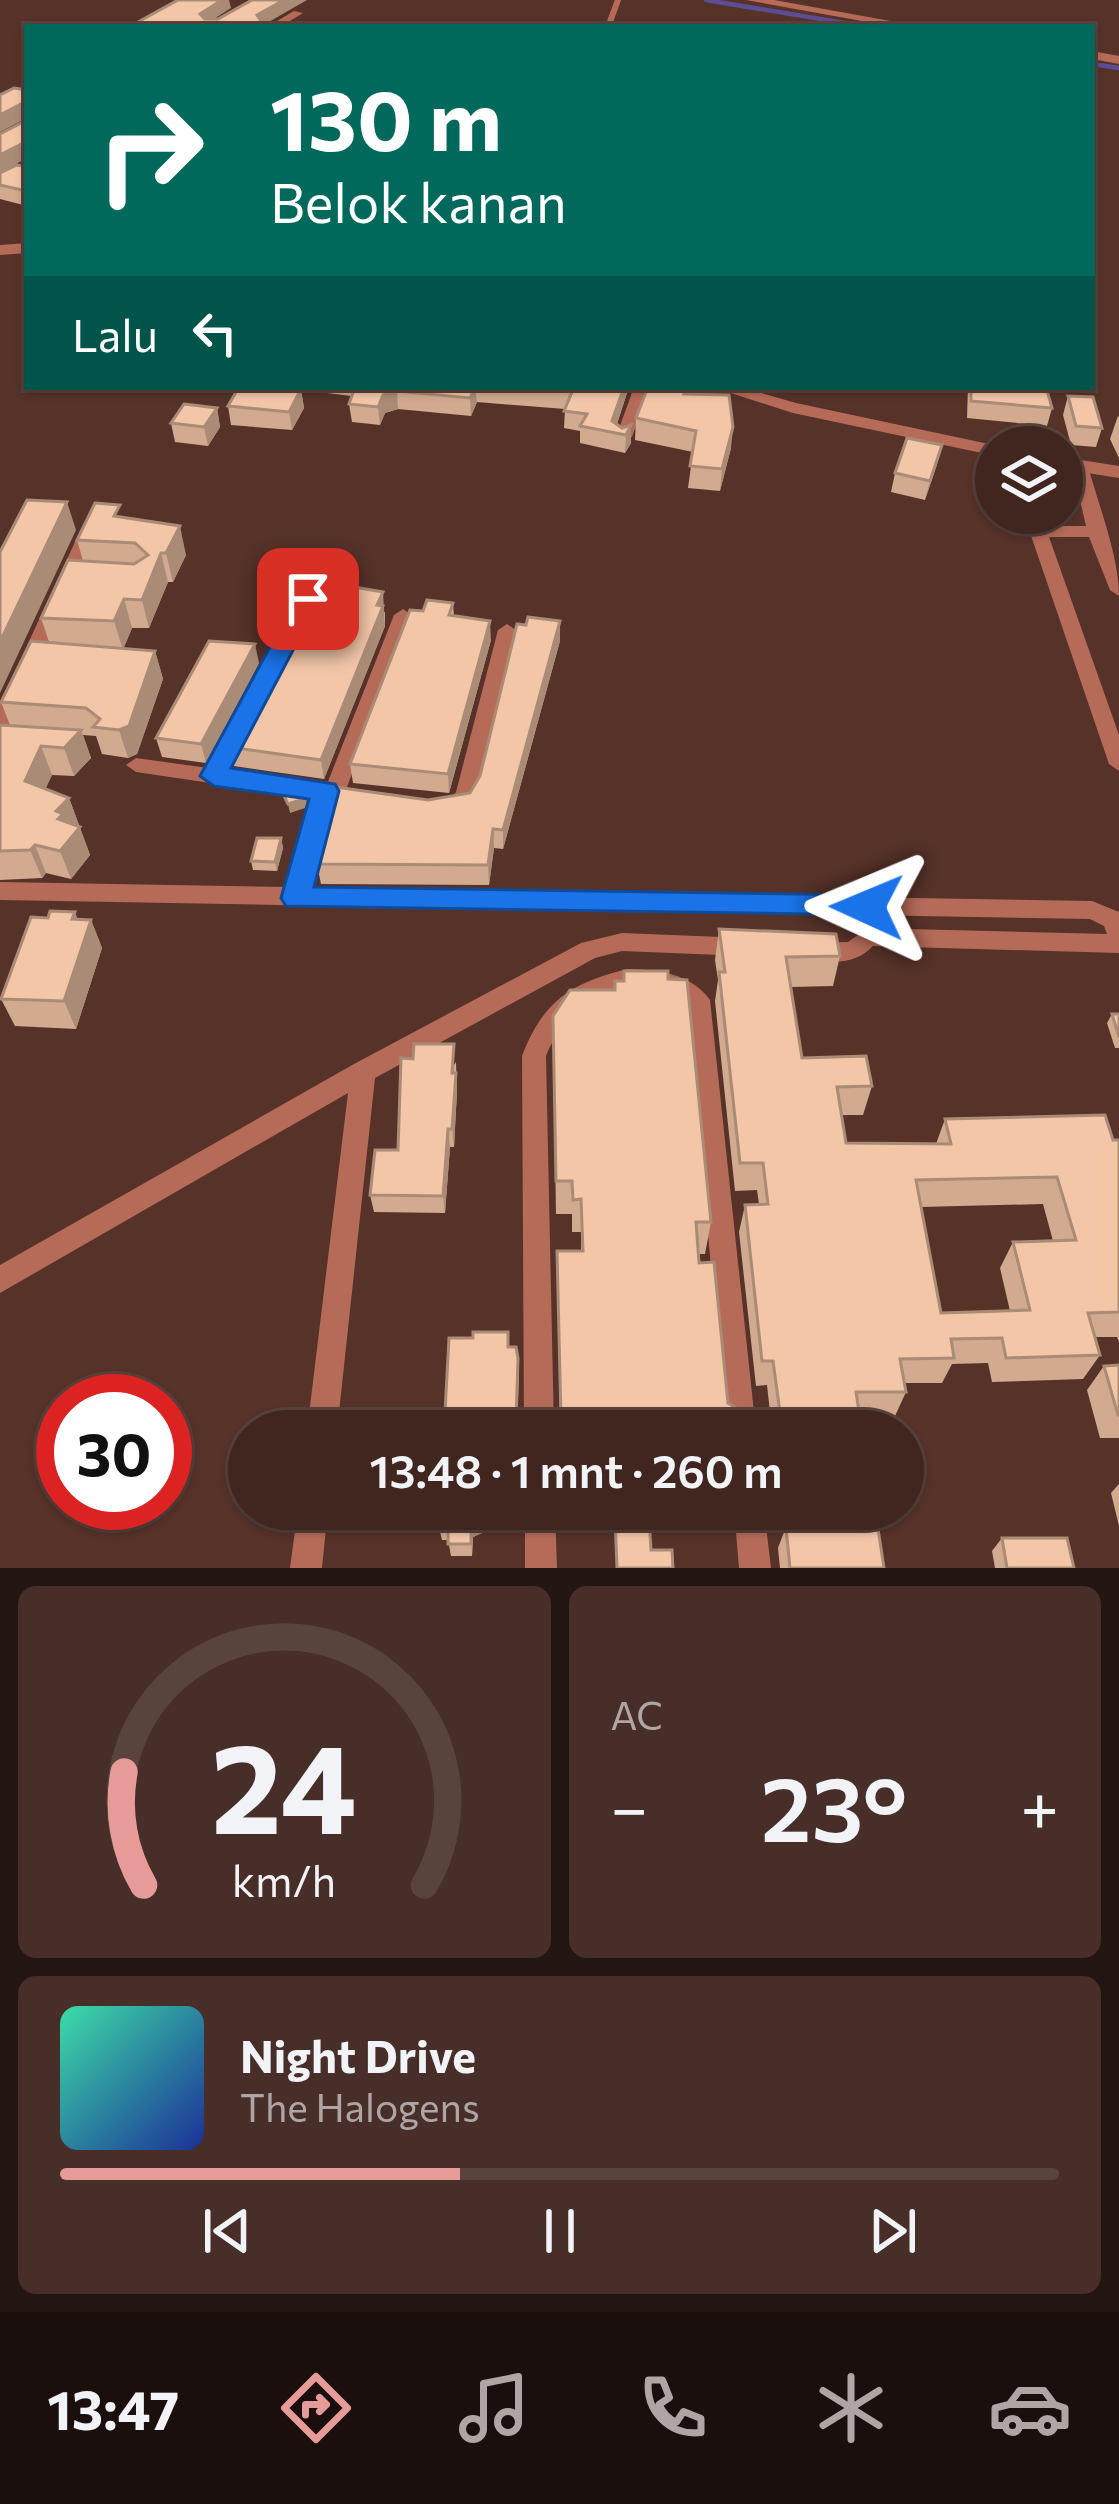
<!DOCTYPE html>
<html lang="id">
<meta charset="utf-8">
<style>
:root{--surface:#40261f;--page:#472e28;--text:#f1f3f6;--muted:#aea5a4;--line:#59433d;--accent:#e69b98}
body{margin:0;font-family:Commissioner,sans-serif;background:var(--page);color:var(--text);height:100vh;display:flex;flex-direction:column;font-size:45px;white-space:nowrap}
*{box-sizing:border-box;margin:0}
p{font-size:39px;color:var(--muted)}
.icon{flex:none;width:66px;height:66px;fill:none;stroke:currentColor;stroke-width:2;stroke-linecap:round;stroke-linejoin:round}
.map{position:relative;height:1568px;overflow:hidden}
.drawer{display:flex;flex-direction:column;gap:18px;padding:18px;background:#231511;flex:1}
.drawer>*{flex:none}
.banner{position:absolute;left:24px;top:24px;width:1071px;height:366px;border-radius:0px;box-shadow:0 3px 9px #0004,0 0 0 3px var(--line);background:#00695c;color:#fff;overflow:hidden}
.fabs{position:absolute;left:975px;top:426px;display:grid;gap:24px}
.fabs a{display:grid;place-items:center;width:108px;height:108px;border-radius:50%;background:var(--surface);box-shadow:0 3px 9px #0004,0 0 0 3px var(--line);font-size:60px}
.speed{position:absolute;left:36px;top:1374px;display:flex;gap:24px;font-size:60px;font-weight:700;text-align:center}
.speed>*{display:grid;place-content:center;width:156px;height:156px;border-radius:50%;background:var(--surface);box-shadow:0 3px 9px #0004,0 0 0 3px var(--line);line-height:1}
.speed .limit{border:18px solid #d22;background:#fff;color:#111}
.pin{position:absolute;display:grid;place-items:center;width:102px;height:102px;color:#fff;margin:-51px;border-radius:24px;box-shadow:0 6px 18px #0006}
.me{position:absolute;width:132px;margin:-66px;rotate:271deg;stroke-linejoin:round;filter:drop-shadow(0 0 9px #0008)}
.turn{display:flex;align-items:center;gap:42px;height:252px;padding:0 48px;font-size:54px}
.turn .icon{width:156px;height:156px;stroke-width:2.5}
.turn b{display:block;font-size:84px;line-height:102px}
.then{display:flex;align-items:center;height:114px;padding:0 48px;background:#0003;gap:24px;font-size:45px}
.big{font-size:90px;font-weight:600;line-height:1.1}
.drawer .card{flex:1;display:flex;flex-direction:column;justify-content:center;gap:18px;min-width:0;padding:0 42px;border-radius:18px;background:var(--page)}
.drawer .dial{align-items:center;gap:0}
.dial svg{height:312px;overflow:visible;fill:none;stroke:var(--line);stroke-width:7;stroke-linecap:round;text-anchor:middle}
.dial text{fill:var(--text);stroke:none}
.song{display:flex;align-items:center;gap:36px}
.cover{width:144px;height:144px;border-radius:18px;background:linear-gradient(135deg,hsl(160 70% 55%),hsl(230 70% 35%))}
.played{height:12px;border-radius:6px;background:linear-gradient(90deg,var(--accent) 40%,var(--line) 40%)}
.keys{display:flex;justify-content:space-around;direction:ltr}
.heat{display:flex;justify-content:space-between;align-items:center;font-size:66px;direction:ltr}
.drawer .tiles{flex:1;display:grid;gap:18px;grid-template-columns:1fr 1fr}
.card:last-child{grid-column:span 2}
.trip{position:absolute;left:228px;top:1410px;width:696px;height:120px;border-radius:60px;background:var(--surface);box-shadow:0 3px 9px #0004,0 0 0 3px var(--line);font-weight:600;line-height:120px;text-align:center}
.dock{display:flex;height:192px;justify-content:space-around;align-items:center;background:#1a0f0c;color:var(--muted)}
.dock .icon{width:84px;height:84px}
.dock .active{color:var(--accent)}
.dock b{font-size:54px;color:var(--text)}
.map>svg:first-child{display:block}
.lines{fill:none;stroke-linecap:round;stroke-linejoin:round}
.stream{stroke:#5c4d94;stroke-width:4.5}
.service{stroke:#b66b59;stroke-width:6}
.minor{fill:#b66b59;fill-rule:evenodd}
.tertiary{fill:#b66b59;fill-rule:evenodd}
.wall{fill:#d1aa90;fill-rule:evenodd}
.shaded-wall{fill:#aa8b76}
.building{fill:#f3c6a8;stroke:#aa8b76;stroke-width:3;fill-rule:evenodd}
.route{fill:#1a73e8;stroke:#114b97;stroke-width:3}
</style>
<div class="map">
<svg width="1119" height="1568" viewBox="0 0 1119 1568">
<rect width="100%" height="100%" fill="#563229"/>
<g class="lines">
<!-- stream -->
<g class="stream">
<path d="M706,0L869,27"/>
<path d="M1092,64L1119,68"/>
</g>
<!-- service -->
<path class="service" d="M608,27L618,0"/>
<!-- minor -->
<g class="minor">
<path d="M294,11L303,13L280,27H267Z"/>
<path d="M634,387H650L632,437L624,442L616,437Z"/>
<path d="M1080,461L1088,466C1099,507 1119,556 1119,596L1110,590L1089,537H1049L1119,735V771L1109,764L1026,521L1035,516L1041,517L1045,526H1086L1072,466Z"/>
<path d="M90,524L99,529L10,726L0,733V704L81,529Z"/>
<path d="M308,593L317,599L227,770L327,784L394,615L403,609L412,615L347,787L366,791L370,797L359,805L333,801L310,888L1092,901L1119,912V953L873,946C855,965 831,964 806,957L802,950L806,943L848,942L868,928L1107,934L1104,926L1090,919L0,900V882L288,887L312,798L136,772L126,765L136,758L208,768L299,599Z"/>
<path d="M507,624L516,630L477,794L467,810L444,815L436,813L433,807L436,801L452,797L456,792L498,630Z"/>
<path d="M622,933L746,938L754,940L758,947L754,954L746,956L622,951L595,958L375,1078L337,1431H307L348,1093L0,1293V1265L354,1064L581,943Z"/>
<path d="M627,969C657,969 692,974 710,1000L756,1431H726L687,1005C634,969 568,999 546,1056L554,1431H524L522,1056C543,1001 571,983 627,969Z"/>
<path d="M298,1509H328L322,1568H290Z"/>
<path d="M525,1509H555L557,1568H525Z"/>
<path d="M734,1509H764L771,1568H739Z"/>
</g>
<!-- tertiary -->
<g class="tertiary">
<path d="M746,0H774L924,27H895Z"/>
<path d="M1092,51L1119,56V64L1092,59Z"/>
<path d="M27,243V253L0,255V245Z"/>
<path d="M712,387H740L796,403L1003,447H996V456L793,413Z"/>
<path d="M1062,457L1119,466V478L1062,469Z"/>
</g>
</g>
<!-- wall -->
<g class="wall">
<path d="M27,167V206L0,199V173Z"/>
<path d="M295,387H629L617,424L622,428L631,425V443L625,453L580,443V431L564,428L565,409L477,402L471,416L398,409L385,413L380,425L352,422L349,404L352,396L301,390L304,408L292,430L231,425L228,406Z"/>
<path d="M648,387H688L686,394L731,448L720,491L688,488L693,452L635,440L636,418Z"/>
<path d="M968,387L1052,408L1047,426L967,418Z"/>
<path d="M1068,396L1102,428L1096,447L1071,445L1063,415Z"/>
<path d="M217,408L220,427L208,446L175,442L171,423Z"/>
<path d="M1118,416L1119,417V458L1110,439Z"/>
<path d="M937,464L925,500L891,492L895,473Z"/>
<path d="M123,518L186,555L173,582H168L149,628H132L123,649L155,651L163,679L137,754L128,758L102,754L96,736L83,735L91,758L74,776L52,775L45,789L69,798L90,855L71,879L46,873L42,878L0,880V725H10L1,702L49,642L41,618L83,561L77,540Z"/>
<path d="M453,603L454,616L491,640L449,793L353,783L350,764L423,611Z"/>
<path d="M385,612V626L324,779L234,766L229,747L287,648Z"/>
<path d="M560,641L503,849L494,848L489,885L321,884L317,864L428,800L470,793Z"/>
<path d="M259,663L206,763L162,757L156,738Z"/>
<path d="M281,838L283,848L277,871L253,870L251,861Z"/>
<path d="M78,919L91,920L102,948L76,1029L15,1026L1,999Z"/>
<path d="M719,929L840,956L833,986L791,987L802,1058L872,1086L863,1115H841L846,1143L936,1144L945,1119L1119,1140V1342L1117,1337H1095L1100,1355L1083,1379L992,1382L988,1363L952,1364L942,1383H904L906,1392L895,1416H860L862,1431H772L767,1385L756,1386L739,1232L745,1205L759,1204L757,1190L735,1191L715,1001L718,980L715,960ZM1043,1204L1053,1241L1013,1242L1000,1268L1010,1311L941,1313L921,1207Z"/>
<path d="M624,971L668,979L711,1222L705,1254H699L728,1403L737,1415L733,1431H560L557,1251H581V1232H572V1214H556L553,1016L614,990L623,981Z"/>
<path d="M1112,1014H1119V1048H1115L1107,1023Z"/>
<path d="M456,1062L457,1091L454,1147H450L445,1213L374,1212L370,1195Z"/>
<path d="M508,1332L509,1347L519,1373L517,1431H444L473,1338Z"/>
<path d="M1119,1365V1438H1100L1087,1390L1104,1366Z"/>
<path d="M1119,1484V1526L1111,1493Z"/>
<path d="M786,1509H875L884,1568H780L778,1548L784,1532Z"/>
<path d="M520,1516L473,1537L472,1556H451L448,1540H442L439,1527Z"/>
<path d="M1002,1538L1074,1568H995L992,1551Z"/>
</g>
<!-- shaded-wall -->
<g class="shaded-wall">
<path d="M222,0H229L231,8L203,26L200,14Z"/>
<path d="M284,0H307L260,27L257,15Z"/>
<path d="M21,104L25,119L0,132V115Z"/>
<path d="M27,141V158L0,173V155Z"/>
<path d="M475,387L477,402L471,416L470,398Z"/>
<path d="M624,387H629L614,432L612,421Z"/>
<path d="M301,389L304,408L292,430L289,412Z"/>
<path d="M397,391L398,409L385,413L380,425L378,407L383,395Z"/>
<path d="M217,408L220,427L208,446L204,427Z"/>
<path d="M631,425V443L625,453L626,435Z"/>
<path d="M733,427L731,448L720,491L722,469Z"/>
<path d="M942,445L937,464L925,500L930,481Z"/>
<path d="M67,502L76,530L0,693V642Z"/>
<path d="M180,526L186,555L173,582L166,553Z"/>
<path d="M161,553L168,582L149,628L142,600Z"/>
<path d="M383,592L385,626L324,779L321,760Z"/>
<path d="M124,599L132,628L123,650L114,621Z"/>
<path d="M490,621L491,640L449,793L448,774Z"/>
<path d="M560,621V641L503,849V830Z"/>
<path d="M255,644L259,663L206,763L201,744Z"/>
<path d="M155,651L163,679L137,754L128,758L119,730Z"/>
<path d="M81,730L91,758L74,776L64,748Z"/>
<path d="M41,746L52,775L36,809L25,781Z"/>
<path d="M305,792L307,802L305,808L290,813L288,804Z"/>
<path d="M69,798L90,855L71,879L60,851L56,811Z"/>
<path d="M493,829L494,848L489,885L488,865Z"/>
<path d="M281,838L283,848L277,871L275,862Z"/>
<path d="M35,845L46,873L42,878L30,850Z"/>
<path d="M75,912L85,938L91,920L102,948L76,1029L64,1001L72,919Z"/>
<path d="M456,1073L457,1091L454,1147L452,1129Z"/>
<path d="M448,1129L450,1147L445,1213L443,1196Z"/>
<path d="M506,1509H523L520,1516L473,1537L472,1556L471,1524Z"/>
</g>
<!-- building -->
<g class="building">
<path d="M178,0H222L200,14L205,19H218L252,0H284L257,15L265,27H162L138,22Z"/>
<path d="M14,88L27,90V108L21,104L0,115V95Z"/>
<path d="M27,111V141L0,155V134L25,121Z"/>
<path d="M17,165L27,167L26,191L0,185V173Z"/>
<path d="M239,387H281L301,389L289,412L228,406Z"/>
<path d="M355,387H475L470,398L397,391L383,395L378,407L349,404Z"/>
<path d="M511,387H624L612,421L622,428L631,425L626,435L580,426L587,414L564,411L572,392Z"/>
<path d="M648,387H681L686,389L684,394L729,395L733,427L722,469L690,466L696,431L636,418Z"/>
<path d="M971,387H1046L1052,408L971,401Z"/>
<path d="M1068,396L1093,397L1102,428L1076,426Z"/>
<path d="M184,404L217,408L204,427L171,423Z"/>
<path d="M907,438L942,445L930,481L895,473Z"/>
<path d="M27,500L67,502L0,642V552Z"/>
<path d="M95,503L120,505L114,516L180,526L166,553H161L142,600L124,599L114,621L41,618L68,560L134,564L148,555L135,543L77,540Z"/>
<path d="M318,581L383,592L377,605L383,606L321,760L229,747L283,647L287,648Z"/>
<path d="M427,600L453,603L449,615L490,621L448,774L350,764L410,610L423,611Z"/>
<path d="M528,617L560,621L503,830L493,829L488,865L317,864L335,787L428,800L470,793L480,776L517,624L526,625Z"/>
<path d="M31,641L155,651L129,726L119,730L93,727L100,719L86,708L1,702Z"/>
<path d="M209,641L255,644L201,744L156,738Z"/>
<path d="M0,725L81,730L64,748L41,746L25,781L69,798L56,811L63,814L58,819L80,827L60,851L35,845L30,850L0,851Z"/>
<path d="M280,788L305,792L304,799L288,804Z"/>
<path d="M257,838H281L275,862L251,861Z"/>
<path d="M50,911L75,912L72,919L91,920L64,1001L1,999L31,917L48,918Z"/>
<path d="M719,929L836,934L840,956L786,957L802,1058L866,1056L872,1086L837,1087L846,1143L951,1144L945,1119L1105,1115L1113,1140H1119V1312L1088,1313L1100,1355L1006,1358L1002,1338L951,1339L954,1358L900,1359L906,1392H856L862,1431H774L773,1427H782L773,1361H762L745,1205L768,1204L763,1163H740L719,972H725ZM1057,1177L1076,1240L1013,1242L1030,1310L941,1313L916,1180Z"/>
<path d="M624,971H668V979L687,980L711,1222H696L699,1263L714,1262L728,1403L736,1408L737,1415L561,1418L557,1251H583L581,1199L573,1200L572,1181H556L553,1016L570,990H615V981H624Z"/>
<path d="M1112,1014H1119V1037Z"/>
<path d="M414,1044H454L452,1073H456L452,1129H448L443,1196L370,1195L375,1150H398L401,1058L413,1059Z"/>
<path d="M473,1332H508V1347H516L518,1358L516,1420H497L501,1431H444L449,1338H473Z"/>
<path d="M1119,1365V1415H1118L1104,1366Z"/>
<path d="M440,1509H506L471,1524V1544H448V1527H439Z"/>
<path d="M792,1509H875L884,1568H790L786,1528L794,1527Z"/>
<path d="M649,1517L651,1550H672L673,1568H617L615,1518Z"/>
<path d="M1002,1538H1067L1074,1568H1007Z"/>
</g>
<!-- route -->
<path class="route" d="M308,592L320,599L231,768L335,784L339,791L314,887L867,895L877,899L881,907L877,915L286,906L281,898L309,799L214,786L200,776L296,599Z"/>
</svg>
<div class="fabs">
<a><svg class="icon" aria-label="layers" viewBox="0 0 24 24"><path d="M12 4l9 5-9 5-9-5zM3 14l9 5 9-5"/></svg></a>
</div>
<div class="speed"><div class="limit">30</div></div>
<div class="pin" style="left:308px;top:599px;background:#d93025"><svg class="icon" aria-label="arrive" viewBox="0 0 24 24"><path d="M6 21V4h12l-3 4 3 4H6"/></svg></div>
<svg class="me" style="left:867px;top:907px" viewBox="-20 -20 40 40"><path d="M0-17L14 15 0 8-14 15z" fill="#1a73e8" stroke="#fff" stroke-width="4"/></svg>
<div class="trip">13:48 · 1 mnt · 260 m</div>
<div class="banner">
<div class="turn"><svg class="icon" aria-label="right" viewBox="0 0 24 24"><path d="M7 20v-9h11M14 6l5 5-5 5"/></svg><div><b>130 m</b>Belok kanan</div></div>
<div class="then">Lalu<svg class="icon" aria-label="left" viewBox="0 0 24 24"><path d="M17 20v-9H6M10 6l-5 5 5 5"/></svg></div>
</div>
</div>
<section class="drawer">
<div class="tiles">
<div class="card dial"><svg viewBox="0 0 100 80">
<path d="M14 69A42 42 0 1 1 86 69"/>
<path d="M14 69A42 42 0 0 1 9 40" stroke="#e69b98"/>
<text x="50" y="56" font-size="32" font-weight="700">24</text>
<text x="50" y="72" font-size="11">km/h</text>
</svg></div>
<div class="card"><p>AC</p>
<div class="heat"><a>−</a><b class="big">23°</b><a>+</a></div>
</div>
<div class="card">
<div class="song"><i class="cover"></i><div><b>Night Drive</b><p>The Halogens</p></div></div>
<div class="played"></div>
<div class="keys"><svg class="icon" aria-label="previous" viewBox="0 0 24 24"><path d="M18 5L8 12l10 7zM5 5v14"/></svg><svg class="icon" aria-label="pause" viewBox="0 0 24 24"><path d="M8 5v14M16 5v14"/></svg><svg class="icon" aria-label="next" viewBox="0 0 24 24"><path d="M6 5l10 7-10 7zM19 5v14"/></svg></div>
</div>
</div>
</section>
<nav class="dock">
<b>13:47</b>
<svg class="icon active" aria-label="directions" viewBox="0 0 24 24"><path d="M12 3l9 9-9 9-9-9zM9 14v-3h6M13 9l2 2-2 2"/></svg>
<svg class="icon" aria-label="music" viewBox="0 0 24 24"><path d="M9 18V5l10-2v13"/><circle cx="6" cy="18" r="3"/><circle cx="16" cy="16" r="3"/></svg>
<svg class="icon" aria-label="phone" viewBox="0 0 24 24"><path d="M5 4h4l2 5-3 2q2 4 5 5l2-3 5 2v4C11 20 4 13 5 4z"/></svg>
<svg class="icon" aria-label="climate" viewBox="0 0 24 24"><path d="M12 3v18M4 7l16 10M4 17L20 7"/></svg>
<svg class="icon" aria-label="car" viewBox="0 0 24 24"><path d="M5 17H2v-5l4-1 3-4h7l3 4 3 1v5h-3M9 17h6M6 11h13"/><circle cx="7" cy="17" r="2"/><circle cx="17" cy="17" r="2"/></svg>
</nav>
